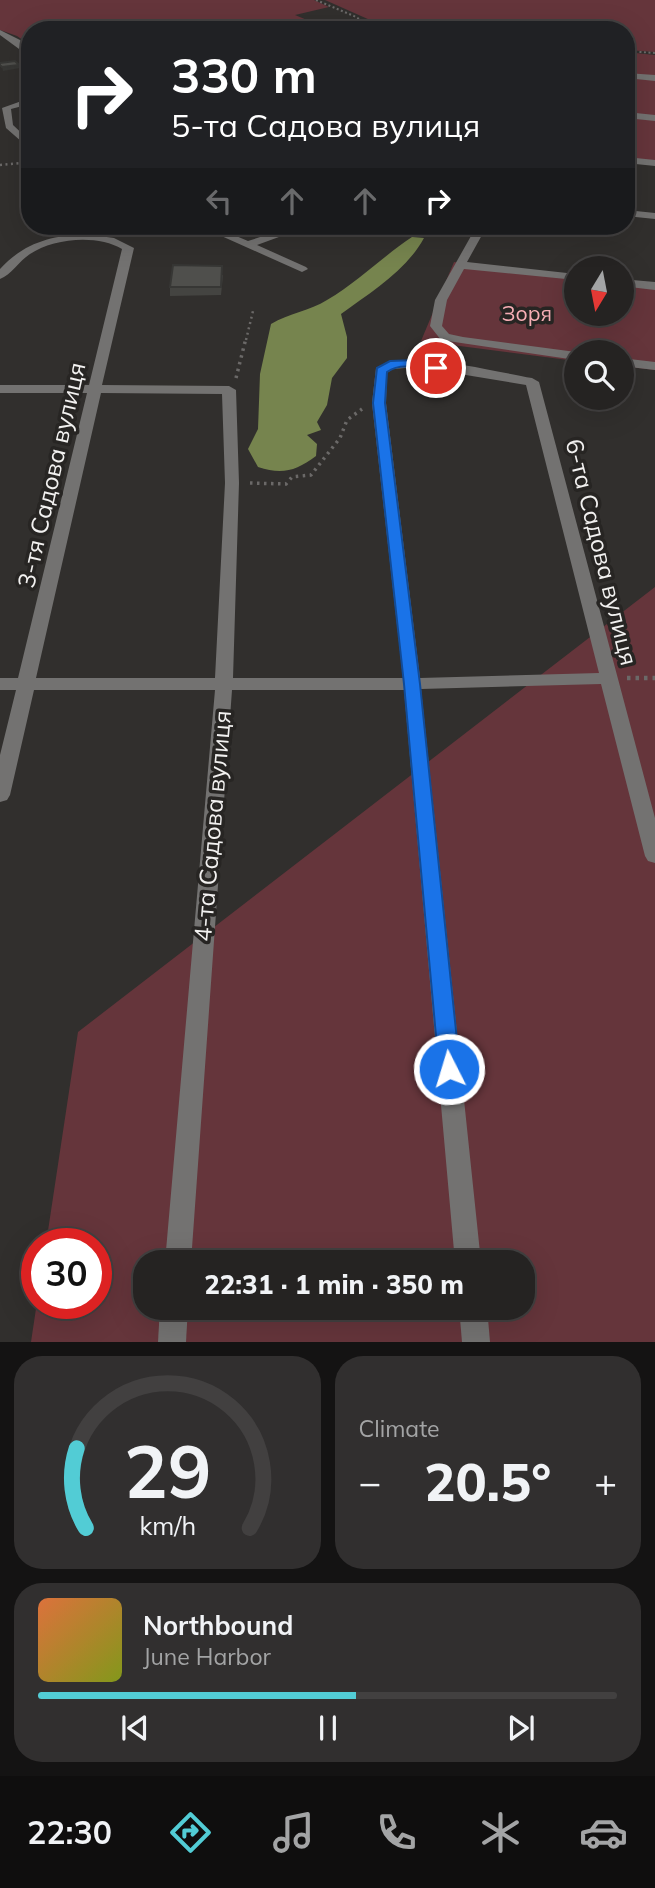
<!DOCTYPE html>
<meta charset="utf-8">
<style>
:root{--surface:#252322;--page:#312f2f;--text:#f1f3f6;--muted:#a3a4a5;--line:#424040;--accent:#52ccd5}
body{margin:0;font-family:Mulish,sans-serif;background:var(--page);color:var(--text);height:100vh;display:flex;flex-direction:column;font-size:26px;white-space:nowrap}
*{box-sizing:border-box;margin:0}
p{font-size:23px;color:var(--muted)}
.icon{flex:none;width:38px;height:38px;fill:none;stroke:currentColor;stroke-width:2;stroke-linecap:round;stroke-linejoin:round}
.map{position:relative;height:1342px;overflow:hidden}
.side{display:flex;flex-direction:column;gap:14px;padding:14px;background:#141313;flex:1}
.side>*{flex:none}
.top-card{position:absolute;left:21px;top:21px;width:614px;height:214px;border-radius:28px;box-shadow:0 7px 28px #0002,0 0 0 2px var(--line);background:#202124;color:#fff;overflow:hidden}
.needle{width:46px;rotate:190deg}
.tools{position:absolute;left:564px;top:256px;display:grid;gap:14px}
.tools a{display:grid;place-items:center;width:70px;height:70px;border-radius:50%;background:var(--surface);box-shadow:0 7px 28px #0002,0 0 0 2px var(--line);font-size:35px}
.speed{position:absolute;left:21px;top:1228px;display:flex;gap:14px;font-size:35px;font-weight:700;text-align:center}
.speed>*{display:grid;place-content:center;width:91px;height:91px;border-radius:50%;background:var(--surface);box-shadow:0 7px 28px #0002,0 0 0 2px var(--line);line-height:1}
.speed .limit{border:10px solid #d22;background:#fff;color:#111}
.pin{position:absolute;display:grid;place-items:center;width:60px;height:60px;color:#fff;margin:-30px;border:4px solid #fff;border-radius:50%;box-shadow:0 2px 7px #0007}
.me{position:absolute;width:77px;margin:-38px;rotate:355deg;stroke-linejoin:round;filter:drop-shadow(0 0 5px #0008)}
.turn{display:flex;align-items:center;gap:24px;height:147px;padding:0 35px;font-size:32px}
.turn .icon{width:91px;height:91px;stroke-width:2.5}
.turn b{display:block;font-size:49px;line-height:60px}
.lanes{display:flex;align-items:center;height:66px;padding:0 35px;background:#0003;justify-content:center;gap:35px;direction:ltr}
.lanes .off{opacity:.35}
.big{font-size:52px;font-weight:800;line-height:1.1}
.side .tile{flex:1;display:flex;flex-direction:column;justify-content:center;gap:10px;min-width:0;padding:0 24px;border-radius:28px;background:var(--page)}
.side .dial{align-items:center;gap:0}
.dial svg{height:182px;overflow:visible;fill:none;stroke:var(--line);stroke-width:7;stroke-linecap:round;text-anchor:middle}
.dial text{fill:var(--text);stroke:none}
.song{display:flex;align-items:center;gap:21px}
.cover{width:84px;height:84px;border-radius:10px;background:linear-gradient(135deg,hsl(20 70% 55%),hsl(70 70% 35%))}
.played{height:7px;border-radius:4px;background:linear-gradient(90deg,var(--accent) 55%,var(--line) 55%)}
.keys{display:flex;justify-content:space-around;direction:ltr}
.heat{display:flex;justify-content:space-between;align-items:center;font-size:38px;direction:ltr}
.side .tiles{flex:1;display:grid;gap:14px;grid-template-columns:1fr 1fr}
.tile:last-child{grid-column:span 2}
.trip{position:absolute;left:133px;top:1250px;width:402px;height:70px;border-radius:28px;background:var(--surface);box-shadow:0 7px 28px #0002,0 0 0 2px var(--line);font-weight:800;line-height:70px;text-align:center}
.tabs{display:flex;height:112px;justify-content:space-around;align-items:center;background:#0f0e0e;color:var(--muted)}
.tabs .icon{width:49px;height:49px}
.tabs .active{color:var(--accent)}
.tabs b{font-size:32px;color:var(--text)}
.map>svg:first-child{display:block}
.green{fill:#65353b;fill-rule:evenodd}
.water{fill:#76844e}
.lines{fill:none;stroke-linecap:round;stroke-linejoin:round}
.path-far3{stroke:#6b6968;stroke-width:2;stroke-dasharray:2 2.5;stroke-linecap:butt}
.path-far2{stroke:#6b6968;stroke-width:2.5;stroke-dasharray:2 3.5;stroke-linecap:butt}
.path-far1{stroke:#6b6968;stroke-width:3.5;stroke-dasharray:2.5 4.5;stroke-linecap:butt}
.path{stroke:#6b6968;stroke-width:4.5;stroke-dasharray:3.5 5;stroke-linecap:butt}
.minor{fill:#737271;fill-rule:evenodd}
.wall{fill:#444441}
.shaded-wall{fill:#373735}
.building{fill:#4f4f4c;stroke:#373735;stroke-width:2}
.route{fill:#1a73e8;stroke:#114b97;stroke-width:2}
.labels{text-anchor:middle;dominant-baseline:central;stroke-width:7;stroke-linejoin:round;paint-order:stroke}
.far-park-label{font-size:21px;fill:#f7aeb5;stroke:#272523}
.street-label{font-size:24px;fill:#f2f1f0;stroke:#272523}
</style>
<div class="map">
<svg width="655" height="1342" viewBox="0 0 655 1342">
<rect width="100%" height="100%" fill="#312f2d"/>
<!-- green -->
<g class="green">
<path d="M0,0H314L329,7L295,15L331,30H30V45L17,36L0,30Z"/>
<path d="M325,0H655V52L627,50L626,30H384L379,24Z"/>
<path d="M626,52L655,55V77L627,74Z"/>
<path d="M626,78L655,80V117L627,114Z"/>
<path d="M626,118L655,120V161L627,158Z"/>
<path d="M454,262L576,276V313H621V282L655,286V370L621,366V352H576V361L421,341Z"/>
<path d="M655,587V1342H31L37,1302L96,1304V1244H46L78,1032ZM145,1262H523V1307H145Z"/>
</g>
<!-- water -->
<path class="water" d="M412,237L424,238C406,271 371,292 341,314L347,337V358L332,378L327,405L317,422L321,430L307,435L317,444L316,456C296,471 282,475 258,467L248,449L258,429L260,374L271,324C289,313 310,311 327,300C358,282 382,257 412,237Z"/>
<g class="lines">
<!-- path-far3 -->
<g class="path-far3">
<path d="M316,0L354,16L378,30"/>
<path d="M626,51L655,53"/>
</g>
<!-- path-far2 -->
<g class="path-far2">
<path d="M0,165L22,163"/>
<path d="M246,340L253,311"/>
</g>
<!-- path-far1 -->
<g class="path-far1">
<path d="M236,378L246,338"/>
<path d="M250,483L286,484L292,477L311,475L340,438L347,420L362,409"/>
</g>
<!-- path -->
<path class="path" d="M627,678H655"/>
<!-- minor -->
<g class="minor">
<path d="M0,30L20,40L30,50V57L0,35Z"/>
<path d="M626,73L655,75V81L626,78Z"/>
<path d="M30,98V104L11,109L13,125L30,141V149L6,128L2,108Z"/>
<path d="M626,112L655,115V121L626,118Z"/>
<path d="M626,157L655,160V166L626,163Z"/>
<path d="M626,210L655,213V219L626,216Z"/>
<path d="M294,226H309L257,245L306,267L308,269L302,272L208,230L217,228L248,241Z"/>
<path d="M396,226L475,230L477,226H487L467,262L576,274V280L464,269L447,300L442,326L449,334L463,337L576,352V360L441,340L430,326L435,300L471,236L401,229Z"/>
<path d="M84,234L114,238L134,248L102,385L229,386L236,390L239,483L233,678H403L372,403L376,368C407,348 495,372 532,378L539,382L655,818V863L648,861L645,856L601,684L421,689L481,1262H455L404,690H232L191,1262H165L215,690H34L10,795L7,800L0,802V755L16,690H0V678H18L87,393H0V385H89L122,249C98,234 53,238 30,254C19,261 11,275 0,279V269C24,243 50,236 84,234ZM417,367L526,385L599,673L420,678L386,403L387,373L393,369ZM101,393L222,394L225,483L215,678H36Z"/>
<path d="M621,279L655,282V290L621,286Z"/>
<path d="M621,358L655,362V370L621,366Z"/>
<path d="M160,1307H188L186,1342H158Z"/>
<path d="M459,1307H487L490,1342H462Z"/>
</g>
</g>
<!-- wall -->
<path class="wall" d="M223,275L221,295L170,296V287Z"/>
<!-- shaded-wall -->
<path class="shaded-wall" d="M19,65L20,68L3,71L2,67Z"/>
<!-- building -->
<g class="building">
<path d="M15,61L19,65L2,67L0,65V63Z"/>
<path d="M173,265L222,266L221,287H170Z"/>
</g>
<!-- route -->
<path class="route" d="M417,360L441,368L436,372C420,368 401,362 387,372L385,403L420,684L460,1069L457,1076L449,1078L442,1076L439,1069L404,684L373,403L377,368L390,361Z"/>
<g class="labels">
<!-- far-park labels -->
<g class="far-park-label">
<text x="527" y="313">Зоря</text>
</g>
<!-- street labels -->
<g class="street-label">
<text transform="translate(51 475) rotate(-77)">3-тя Садова вулиця</text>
<text transform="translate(602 552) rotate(76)">6-та Садова вулиця</text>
<text transform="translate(212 826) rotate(-85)">4-та Садова вулиця</text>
</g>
</g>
</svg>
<div class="tools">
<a><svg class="needle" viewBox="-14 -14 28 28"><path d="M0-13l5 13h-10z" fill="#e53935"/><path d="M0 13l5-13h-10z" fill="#a3a4a5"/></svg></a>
<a><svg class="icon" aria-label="search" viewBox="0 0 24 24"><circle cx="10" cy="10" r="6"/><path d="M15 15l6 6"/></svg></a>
</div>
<div class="speed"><div class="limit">30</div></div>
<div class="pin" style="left:436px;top:368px;background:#d93025"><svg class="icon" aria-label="arrive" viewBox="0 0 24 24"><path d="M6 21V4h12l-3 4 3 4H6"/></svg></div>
<svg class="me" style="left:449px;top:1069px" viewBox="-20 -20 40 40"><circle r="17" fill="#1a73e8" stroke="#fff" stroke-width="3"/><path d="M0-11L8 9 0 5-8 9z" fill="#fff"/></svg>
<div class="trip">22:31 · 1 min · 350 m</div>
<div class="top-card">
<div class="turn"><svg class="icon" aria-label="right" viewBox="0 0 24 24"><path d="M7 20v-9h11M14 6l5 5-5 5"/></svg><div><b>330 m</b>5-та Садова вулиця</div></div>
<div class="lanes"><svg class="icon off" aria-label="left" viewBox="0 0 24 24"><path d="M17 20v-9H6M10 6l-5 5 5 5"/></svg><svg class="icon off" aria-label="ahead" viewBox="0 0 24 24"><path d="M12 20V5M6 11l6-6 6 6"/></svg><svg class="icon off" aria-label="ahead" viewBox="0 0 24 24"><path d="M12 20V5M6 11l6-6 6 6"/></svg><svg class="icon" aria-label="right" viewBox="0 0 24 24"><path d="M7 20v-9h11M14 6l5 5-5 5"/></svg></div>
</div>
</div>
<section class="side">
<div class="tiles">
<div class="tile dial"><svg viewBox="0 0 100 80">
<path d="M14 69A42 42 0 1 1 86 69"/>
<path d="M14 69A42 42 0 0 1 10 34" stroke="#52ccd5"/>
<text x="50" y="56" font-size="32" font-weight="700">29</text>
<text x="50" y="72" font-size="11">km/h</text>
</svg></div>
<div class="tile"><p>Climate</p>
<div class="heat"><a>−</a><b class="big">20.5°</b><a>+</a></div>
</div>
<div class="tile">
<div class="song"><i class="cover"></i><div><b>Northbound</b><p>June Harbor</p></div></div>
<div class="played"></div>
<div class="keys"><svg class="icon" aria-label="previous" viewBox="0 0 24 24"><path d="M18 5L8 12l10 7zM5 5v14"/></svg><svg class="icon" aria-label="pause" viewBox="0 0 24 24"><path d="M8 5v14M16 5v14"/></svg><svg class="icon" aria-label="next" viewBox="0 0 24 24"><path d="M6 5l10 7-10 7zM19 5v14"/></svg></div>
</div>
</div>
</section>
<nav class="tabs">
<b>22:30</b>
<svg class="icon active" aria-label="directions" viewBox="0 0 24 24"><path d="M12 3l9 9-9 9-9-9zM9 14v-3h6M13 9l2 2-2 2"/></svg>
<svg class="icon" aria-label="music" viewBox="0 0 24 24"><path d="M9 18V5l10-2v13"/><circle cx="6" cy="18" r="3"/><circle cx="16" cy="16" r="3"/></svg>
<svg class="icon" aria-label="phone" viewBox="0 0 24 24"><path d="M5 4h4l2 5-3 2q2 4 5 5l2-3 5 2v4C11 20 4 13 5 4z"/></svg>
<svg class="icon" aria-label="climate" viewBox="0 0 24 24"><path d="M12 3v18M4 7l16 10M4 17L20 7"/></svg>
<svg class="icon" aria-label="car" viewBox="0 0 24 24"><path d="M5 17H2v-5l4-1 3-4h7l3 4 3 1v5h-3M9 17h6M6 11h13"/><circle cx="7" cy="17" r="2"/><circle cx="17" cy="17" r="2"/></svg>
</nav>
